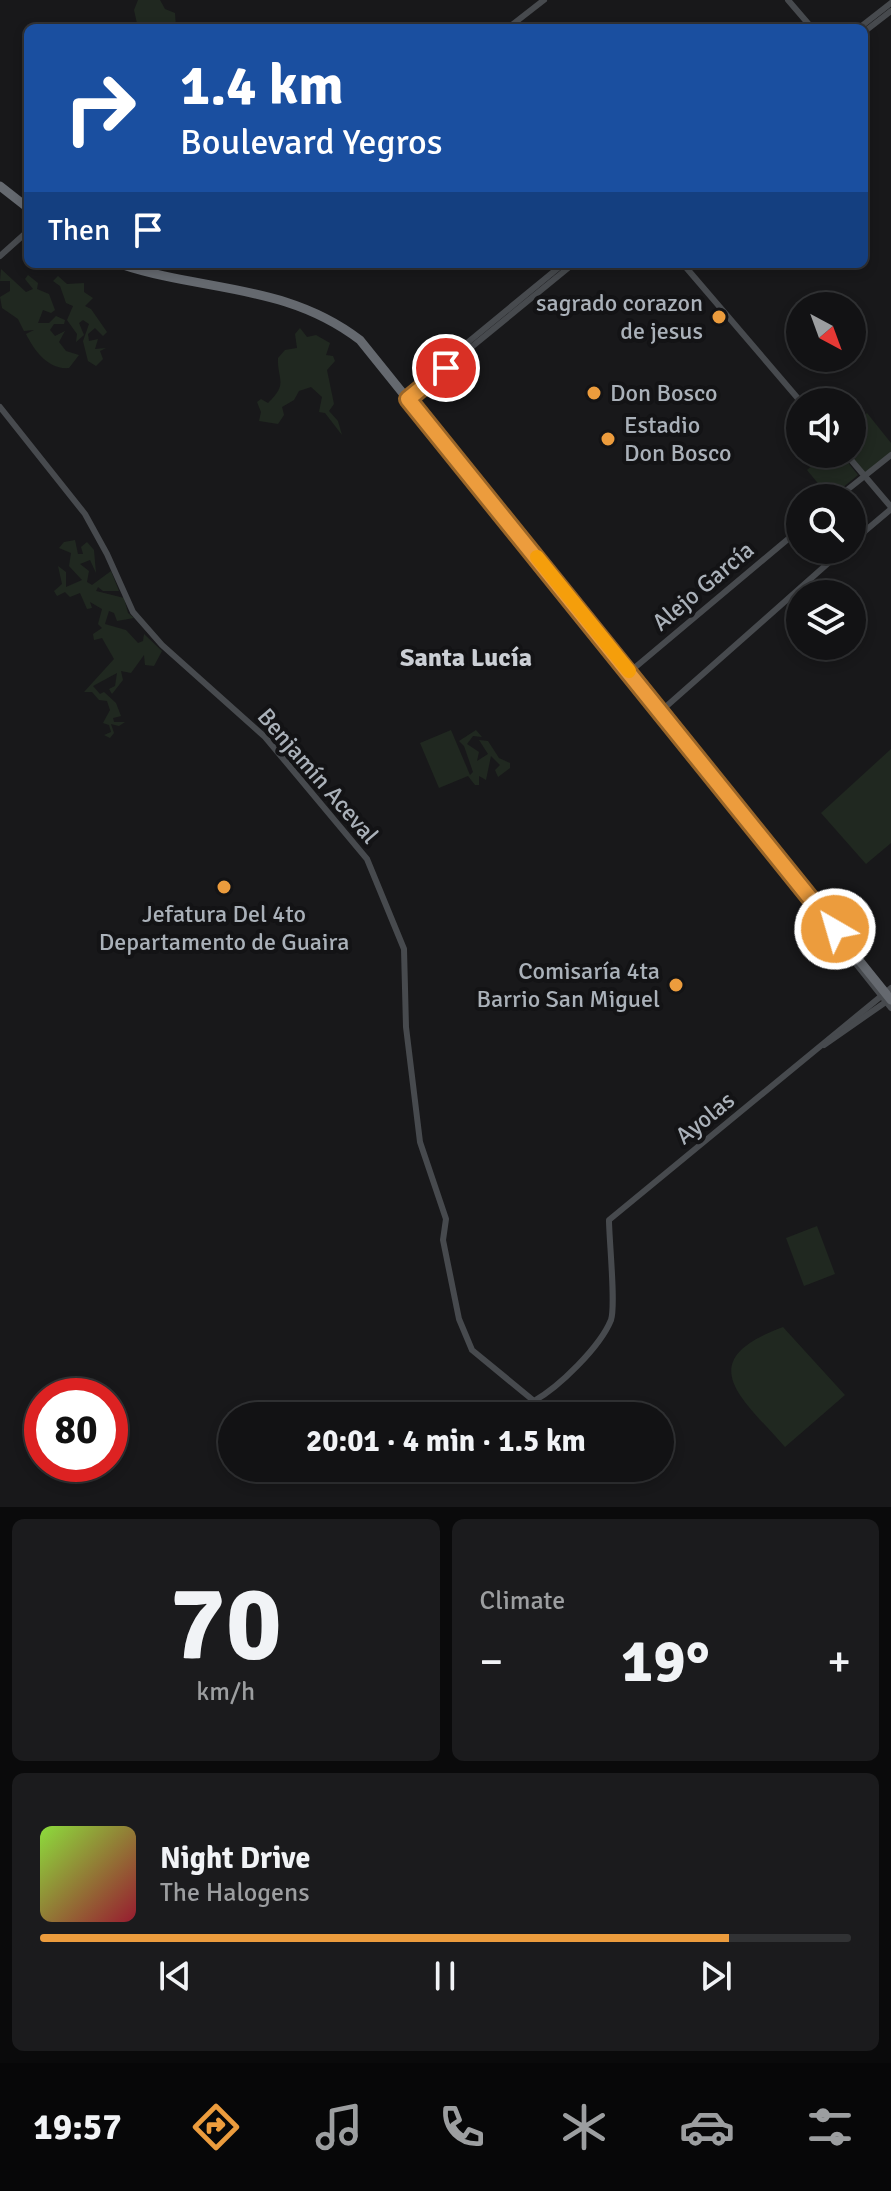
<!DOCTYPE html>
<meta charset="utf-8">
<style>
:root{--surface:#121214;--page:#1b1b1d;--text:#f1f3f6;--muted:#9c9ea0;--line:#313234;--accent:#ec9c3d}
body{margin:0;font-family:Signika,sans-serif;background:var(--page);color:var(--text);height:100vh;display:flex;flex-direction:column;font-size:30px;white-space:nowrap}
*{box-sizing:border-box;margin:0}
p{font-size:26px;color:var(--muted)}
.icon{flex:none;width:44px;height:44px;fill:none;stroke:currentColor;stroke-width:2;stroke-linecap:round;stroke-linejoin:round}
.map{position:relative;height:1507px;overflow:hidden}
.sheet{display:flex;flex-direction:column;gap:12px;padding:12px;background:#0a0a0b;flex:1}
.sheet>*{flex:none}
.banner{position:absolute;left:24px;top:24px;width:844px;height:244px;border-radius:12px;box-shadow:0 4px 12px #0003,0 0 0 2px var(--line);background:#1a4fa0;color:#fff;overflow:hidden}
.needle{width:52px;rotate:139deg}
.buttons{position:absolute;left:786px;top:292px;display:grid;gap:16px}
.buttons a{display:grid;place-items:center;width:80px;height:80px;border-radius:50%;background:var(--surface);box-shadow:0 4px 12px #0003,0 0 0 2px var(--line);font-size:40px}
.speed{position:absolute;left:24px;top:1378px;display:flex;gap:16px;font-size:40px;font-weight:700;text-align:center}
.speed>*{display:grid;place-content:center;width:104px;height:104px;border-radius:50%;background:var(--surface);box-shadow:0 4px 12px #0003,0 0 0 2px var(--line);line-height:1}
.speed .limit{border:12px solid #d22;background:#fff;color:#111}
.pin{position:absolute;display:grid;place-items:center;width:68px;height:68px;color:#fff;margin:-34px;border:4px solid #fff;border-radius:50%;box-shadow:0 2px 8px #0007}
.me{position:absolute;width:88px;margin:-44px;rotate:322deg;stroke-linejoin:round;filter:drop-shadow(0 0 6px #0008)}
.turn{display:flex;align-items:center;gap:28px;height:168px;padding:0 24px;font-size:36px}
.turn .icon{width:104px;height:104px;stroke-width:2.5}
.turn b{display:block;font-size:56px;line-height:68px}
.then{display:flex;align-items:center;height:76px;padding:0 24px;background:#0003;gap:16px;font-size:30px}
.big{font-size:60px;font-weight:700;line-height:1.1}
.sheet .tile{flex:1;display:flex;flex-direction:column;justify-content:center;gap:12px;min-width:0;padding:0 28px;border-radius:12px;background:var(--page)}
.sheet .dial{align-items:center;gap:0}
.dial b{font-size:104px;line-height:1}
.song{display:flex;align-items:center;gap:24px}
.cover{width:96px;height:96px;border-radius:12px;background:linear-gradient(135deg,hsl(90 70% 55%),hsl(350 70% 35%))}
.played{height:8px;border-radius:4px;background:linear-gradient(90deg,var(--accent) 85%,var(--line) 85%)}
.keys{display:flex;justify-content:space-around;direction:ltr}
.heat{display:flex;justify-content:space-between;align-items:center;font-size:44px;direction:ltr}
.sheet .tiles{flex:1;display:grid;gap:12px;grid-template-columns:1fr 1fr}
.tile:last-child{grid-column:span 2}
.trip{position:absolute;left:218px;top:1402px;width:456px;height:80px;border-radius:40px;background:var(--surface);box-shadow:0 4px 12px #0003,0 0 0 2px var(--line);font-weight:700;line-height:80px;text-align:center}
.tabs{display:flex;height:128px;justify-content:space-around;align-items:center;background:#070708;color:var(--muted)}
.tabs .icon{width:56px;height:56px}
.tabs .selected{color:var(--accent)}
.tabs b{font-size:36px;color:var(--text)}
.map>svg:first-child{display:block}
.green{fill:#202820}
.lines{fill:none;stroke-linecap:round;stroke-linejoin:round}
.secondary{stroke:#474a4e;stroke-width:6}
.highway{stroke:#65696f;stroke-width:9}
.route-casing{stroke:#996528;stroke-width:20}
.route{stroke:#ec9c3d;stroke-width:14}
.slow{stroke:#f59e0b;stroke-width:14}
.poi-dot{fill:#ec9c3d;stroke:#131315;stroke-width:3}
.labels{text-anchor:middle;dominant-baseline:central;stroke-width:8;stroke-linejoin:round;paint-order:stroke}
.poi-label{font-size:24px;fill:#aab1b9;stroke:#131315;text-anchor:end}
.street-label{font-size:24px;fill:#aab1b9;stroke:#131315}
.neighbourhood-label{font-size:26px;font-weight:bold;fill:#cbcfd5;stroke:#131315}
</style>
<div class="map">
<svg width="891" height="1507" viewBox="0 0 891 1507">
<rect width="100%" height="100%" fill="#18181a"/>
<!-- green -->
<g class="green">
<path d="M138,0H160L165,9L175,13L176,28H138L134,10Z"/>
<path d="M1,269L26,292L33,289L25,279L28,275L38,283L37,289L49,294L55,310L51,313L43,310L38,323H49L56,316L65,320L64,324H54L50,330L55,336L65,331L59,342L66,351L79,355L69,368C48,370 34,350 26,334L34,330L24,331L18,319L2,308L0,297L10,291V281H0Z"/>
<path d="M58,276L67,284L84,283V292L93,298L85,306L91,309L107,332L103,336L95,328L88,334L89,341L98,339L95,349L106,348L100,351L103,359L96,366L88,361L83,341L89,324L83,320L79,323L84,335L76,342L77,334L67,320L73,306L66,303L60,286L53,281Z"/>
<path d="M300,328L307,337L316,335L330,343L326,355L333,356L335,361L327,370L334,404L329,411L338,421L342,435L325,413L319,412L322,397L311,387L299,391L294,400L282,407L284,415L278,424L259,421L261,412L257,402L261,399L268,403C289,383 277,380 278,358L285,350L297,348L295,334Z"/>
<path d="M867,413L891,443V453L865,474L848,454H852V426Z"/>
<path d="M826,454H841L858,475L830,498L807,470Z"/>
<path d="M75,540L78,554H83L81,547L87,542L94,550L96,573L90,560L80,564L89,571L87,582L92,585L111,571L119,591H103L98,587L96,591L124,598L128,613L134,618L117,621L114,613L109,611L105,624L126,630L138,643L143,641L144,634L162,651L154,666L145,665L144,655L131,673L121,671L123,680L112,694L109,689L115,686L117,673L93,686L100,694L104,692L116,703L121,716L113,718L114,722H125L119,726L111,724L114,733L110,738L104,735L111,732L109,725L103,723L110,710L107,701L99,700L92,692H84L114,659L102,638L94,640L93,634L102,628L98,624L102,609L90,602L92,608L87,609L80,593L70,597L65,592L57,596L54,591L62,584L58,566L66,572V587L82,580L69,566L71,553L59,548L64,542Z"/>
<path d="M451,730L470,775L473,772L464,746L459,741L476,730L482,737L473,736L467,744L479,752L477,761L488,754L479,740L488,741L499,758L510,763V768L498,777L495,770L500,765L491,756L486,780L479,776V785H475L468,776L439,788L420,743Z"/>
<path d="M891,749V843L866,864L821,813Z"/>
<path d="M817,1226L835,1274L804,1286L786,1238Z"/>
<path d="M783,1327L845,1395L785,1447C741,1397 691,1361 783,1327Z"/>
</g>
<g class="lines">
<!-- secondary -->
<g class="secondary">
<path d="M788,0L812,28"/>
<path d="M508,28L544,0"/>
<path d="M859,28L891,3"/>
<path d="M864,32L891,11"/>
<path d="M0,256L28,231"/>
<path d="M683,264L801,402"/>
<path d="M405,394L563,264"/>
<path d="M408,399L573,264"/>
<path d="M0,407L85,514L107,554L133,612L162,645L265,737L367,859L404,949L406,1027L420,1142L446,1219L443,1240L459,1319L472,1350L534,1401C559,1387 600,1347 611,1320C616,1305 609,1239 609,1220L891,988"/>
<path d="M846,454L891,507"/>
<path d="M837,498L891,455"/>
<path d="M852,542L891,509"/>
<path d="M626,675L800,529"/>
<path d="M661,711L843,550"/>
<path d="M856,964L891,1008"/>
<path d="M824,1045L890,999"/>
</g>
<!-- highway -->
<g class="highway">
<path d="M0,186L28,208"/>
<path d="M120,264C203,292 286,283 360,340L891,1000"/>
</g>
</g>
<g class="lines">
<!-- route casing -->
<g class="route-casing">
<path id="route" d="M446,368L408,399L835,929"/>
</g>
<!-- route -->
<use href="#route" class="route"/>
<!-- slow -->
<path class="slow" d="M537,557L629,671"/>
</g>
<!-- markers -->
<g class="poi-dot">
<circle cx="719" cy="317" r="8"/>
<circle cx="594" cy="393" r="8"/>
<circle cx="608" cy="439" r="8"/>
<circle cx="224" cy="887" r="8"/>
<circle cx="676" cy="985" r="8"/>
</g>
<g class="labels">
<!-- poi labels -->
<g class="poi-label">
<text x="703" y="303">sagrado corazon<tspan x="703" dy="28">de jesus</tspan></text>
<text x="610" y="393" text-anchor="start">Don Bosco</text>
<text x="624" y="425" text-anchor="start">Estadio<tspan x="624" dy="28">Don Bosco</tspan></text>
<text x="224" y="914" text-anchor="middle">Jefatura Del 4to<tspan x="224" dy="28">Departamento de Guaira</tspan></text>
<text x="660" y="971">Comisaría 4ta<tspan x="660" dy="28">Barrio San Miguel</tspan></text>
</g>
<!-- street labels -->
<g class="street-label">
<text transform="translate(703 586) rotate(-40)">Alejo García</text>
<text transform="translate(318 776) rotate(49)">Benjamín Aceval</text>
<text transform="translate(705 1118) rotate(-39)">Ayolas</text>
</g>
<!-- neighbourhood labels -->
<g class="neighbourhood-label">
<text x="466" y="658">Santa Lucía</text>
</g>
</g>
</svg>
<div class="buttons">
<a><svg class="needle" viewBox="-14 -14 28 28"><path d="M0-13l5 13h-10z" fill="#e53935"/><path d="M0 13l5-13h-10z" fill="#9c9ea0"/></svg></a>
<a><svg class="icon" aria-label="sound" viewBox="0 0 24 24"><path d="M4 9h4l5-4v14l-5-4H4zM17 9q2 3 0 6"/></svg></a>
<a><svg class="icon" aria-label="search" viewBox="0 0 24 24"><circle cx="10" cy="10" r="6"/><path d="M15 15l6 6"/></svg></a>
<a><svg class="icon" aria-label="layers" viewBox="0 0 24 24"><path d="M12 4l9 5-9 5-9-5zM3 14l9 5 9-5"/></svg></a>
</div>
<div class="speed"><div class="limit">80</div></div>
<div class="pin" style="left:446px;top:368px;background:#d93025"><svg class="icon" aria-label="arrive" viewBox="0 0 24 24"><path d="M6 21V4h12l-3 4 3 4H6"/></svg></div>
<svg class="me" style="left:835px;top:929px" viewBox="-20 -20 40 40"><circle r="17" fill="#ec9c3d" stroke="#fff" stroke-width="3"/><path d="M0-11L8 9 0 5-8 9z" fill="#fff"/></svg>
<div class="trip">20:01 · 4 min · 1.5 km</div>
<div class="banner">
<div class="turn"><svg class="icon" aria-label="right" viewBox="0 0 24 24"><path d="M7 20v-9h11M14 6l5 5-5 5"/></svg><div><b>1.4 km</b>Boulevard Yegros</div></div>
<div class="then">Then<svg class="icon" aria-label="arrive" viewBox="0 0 24 24"><path d="M6 21V4h12l-3 4 3 4H6"/></svg></div>
</div>
</div>
<section class="sheet">
<div class="tiles">
<div class="tile dial"><b>70</b><p>km/h</p></div>
<div class="tile"><p>Climate</p>
<div class="heat"><a>−</a><b class="big">19°</b><a>+</a></div>
</div>
<div class="tile">
<div class="song"><i class="cover"></i><div><b>Night Drive</b><p>The Halogens</p></div></div>
<div class="played"></div>
<div class="keys"><svg class="icon" aria-label="previous" viewBox="0 0 24 24"><path d="M18 5L8 12l10 7zM5 5v14"/></svg><svg class="icon" aria-label="pause" viewBox="0 0 24 24"><path d="M8 5v14M16 5v14"/></svg><svg class="icon" aria-label="next" viewBox="0 0 24 24"><path d="M6 5l10 7-10 7zM19 5v14"/></svg></div>
</div>
</div>
</section>
<nav class="tabs">
<b>19:57</b>
<svg class="icon selected" aria-label="directions" viewBox="0 0 24 24"><path d="M12 3l9 9-9 9-9-9zM9 14v-3h6M13 9l2 2-2 2"/></svg>
<svg class="icon" aria-label="music" viewBox="0 0 24 24"><path d="M9 18V5l10-2v13"/><circle cx="6" cy="18" r="3"/><circle cx="16" cy="16" r="3"/></svg>
<svg class="icon" aria-label="phone" viewBox="0 0 24 24"><path d="M5 4h4l2 5-3 2q2 4 5 5l2-3 5 2v4C11 20 4 13 5 4z"/></svg>
<svg class="icon" aria-label="climate" viewBox="0 0 24 24"><path d="M12 3v18M4 7l16 10M4 17L20 7"/></svg>
<svg class="icon" aria-label="car" viewBox="0 0 24 24"><path d="M5 17H2v-5l4-1 3-4h7l3 4 3 1v5h-3M9 17h6M6 11h13"/><circle cx="7" cy="17" r="2"/><circle cx="17" cy="17" r="2"/></svg>
<svg class="icon" aria-label="filters" viewBox="0 0 24 24"><path d="M4 7h16M4 17h16"/><circle cx="9" cy="7" r="2"/><circle cx="15" cy="17" r="2"/></svg>
</nav>
